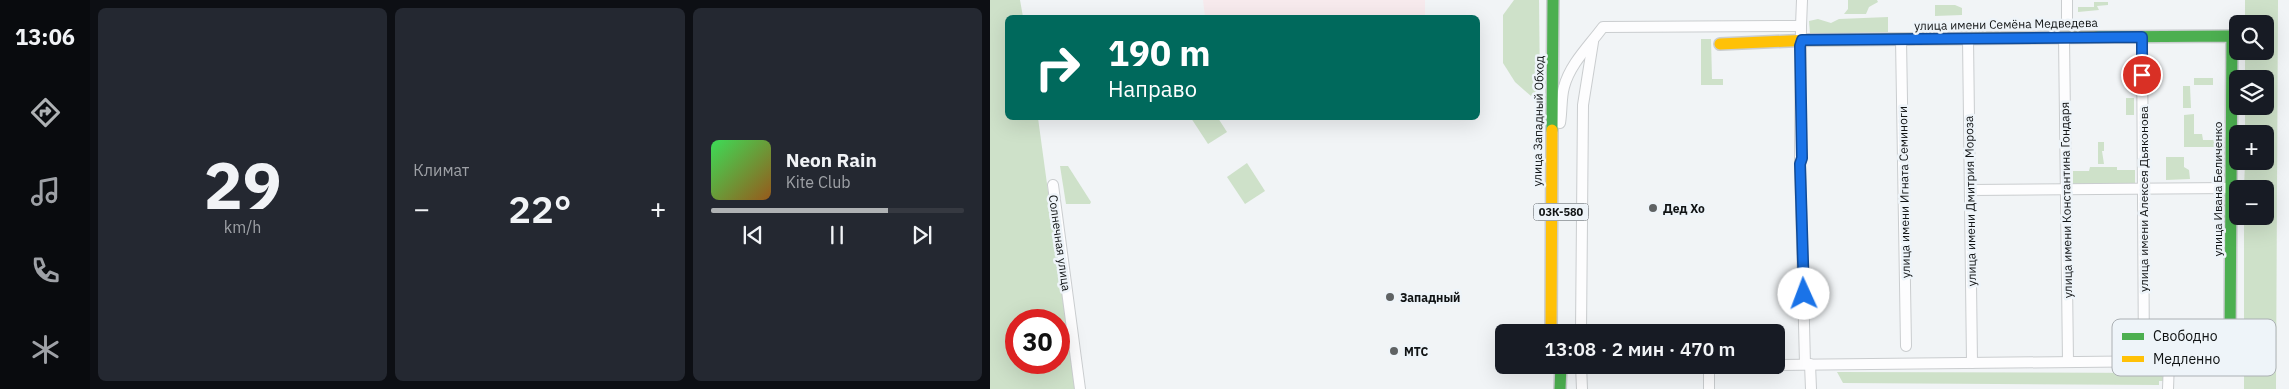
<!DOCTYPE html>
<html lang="ru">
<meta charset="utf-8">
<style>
:root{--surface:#171b24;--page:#242831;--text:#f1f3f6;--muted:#9ea1a6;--line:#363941;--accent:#afb2b4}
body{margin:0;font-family:"IBM Plex Sans",sans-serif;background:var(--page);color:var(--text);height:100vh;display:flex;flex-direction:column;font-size:19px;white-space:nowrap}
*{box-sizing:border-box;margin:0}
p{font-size:16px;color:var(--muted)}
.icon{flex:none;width:28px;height:28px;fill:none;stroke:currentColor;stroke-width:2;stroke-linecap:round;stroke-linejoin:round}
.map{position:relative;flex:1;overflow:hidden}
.details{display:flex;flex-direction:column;gap:8px;padding:8px;background:#0d0f14;width:900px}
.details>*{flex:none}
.guide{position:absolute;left:15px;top:15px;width:475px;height:105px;border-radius:8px;box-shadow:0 5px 20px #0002;background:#00695c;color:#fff;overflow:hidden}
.fabs{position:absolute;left:1239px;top:15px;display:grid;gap:10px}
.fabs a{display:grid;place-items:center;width:45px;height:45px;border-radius:8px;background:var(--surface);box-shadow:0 5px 20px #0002;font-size:25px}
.speed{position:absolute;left:15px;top:309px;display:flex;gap:10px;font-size:25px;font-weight:700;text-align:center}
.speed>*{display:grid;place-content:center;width:65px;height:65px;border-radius:50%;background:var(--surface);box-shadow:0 5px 20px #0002;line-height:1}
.speed .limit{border:8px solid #d22;background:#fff;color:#111}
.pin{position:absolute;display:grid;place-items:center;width:42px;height:42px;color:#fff;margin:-21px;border:2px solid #fff;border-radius:50%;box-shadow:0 1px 5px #0007}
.me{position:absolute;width:55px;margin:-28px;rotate:358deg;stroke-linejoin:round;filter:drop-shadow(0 0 4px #0008)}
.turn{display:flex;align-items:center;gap:18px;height:105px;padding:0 20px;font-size:22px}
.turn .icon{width:65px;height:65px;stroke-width:2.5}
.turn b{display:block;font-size:35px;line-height:42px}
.big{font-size:38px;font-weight:600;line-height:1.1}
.details .card{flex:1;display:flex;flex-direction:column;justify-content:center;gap:8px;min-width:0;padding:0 18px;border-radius:8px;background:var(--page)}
.details .dial{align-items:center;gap:0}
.dial b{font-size:65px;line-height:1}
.song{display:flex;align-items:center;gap:15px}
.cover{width:60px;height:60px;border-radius:8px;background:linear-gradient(135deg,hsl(130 70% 55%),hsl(30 70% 35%))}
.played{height:5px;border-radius:2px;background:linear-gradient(90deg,var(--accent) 70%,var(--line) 70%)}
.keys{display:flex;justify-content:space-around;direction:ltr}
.heat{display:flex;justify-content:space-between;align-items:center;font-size:28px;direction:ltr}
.details .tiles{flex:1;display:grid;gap:8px;grid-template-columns:repeat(3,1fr)}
.trip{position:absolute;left:505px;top:324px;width:290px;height:50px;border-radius:8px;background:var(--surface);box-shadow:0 5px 20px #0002;font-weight:600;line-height:50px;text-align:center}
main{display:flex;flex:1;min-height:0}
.tabs{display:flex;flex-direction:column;width:90px;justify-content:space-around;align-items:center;background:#090b0e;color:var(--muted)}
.tabs .icon{width:35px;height:35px}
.tabs .on{color:var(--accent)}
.tabs b{font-size:22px;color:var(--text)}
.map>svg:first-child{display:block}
.industrial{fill:#f7eaed}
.green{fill:#cee1c9;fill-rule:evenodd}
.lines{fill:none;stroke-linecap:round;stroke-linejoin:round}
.street-casing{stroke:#cacdcf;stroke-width:12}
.fast-casing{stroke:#cacdcf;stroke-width:14}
.slow-casing{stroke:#cacdcf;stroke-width:14}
.street{stroke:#fdfdfe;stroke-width:10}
.fast{stroke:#4caf50;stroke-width:11}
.slow{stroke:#ffc107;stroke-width:11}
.route-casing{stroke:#114b97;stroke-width:12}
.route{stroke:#1a73e8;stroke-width:9}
.poi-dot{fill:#5f6263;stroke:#eef4f9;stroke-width:2}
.labels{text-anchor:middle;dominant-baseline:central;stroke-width:5;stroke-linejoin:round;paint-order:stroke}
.shield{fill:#eef4f9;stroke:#535659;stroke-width:1}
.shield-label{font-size:11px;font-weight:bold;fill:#101314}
.street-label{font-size:12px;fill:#101314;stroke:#eef4f9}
.poi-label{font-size:12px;font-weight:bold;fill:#101314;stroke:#eef4f9;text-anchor:start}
.key{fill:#eef4f9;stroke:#abb0b4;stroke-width:1}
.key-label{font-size:14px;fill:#101314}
</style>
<main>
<nav class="tabs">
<b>13:06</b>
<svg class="icon on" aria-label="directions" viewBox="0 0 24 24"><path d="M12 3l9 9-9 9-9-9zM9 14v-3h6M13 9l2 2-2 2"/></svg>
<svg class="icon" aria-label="music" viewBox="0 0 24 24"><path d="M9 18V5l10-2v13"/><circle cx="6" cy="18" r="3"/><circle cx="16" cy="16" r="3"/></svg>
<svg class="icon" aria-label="phone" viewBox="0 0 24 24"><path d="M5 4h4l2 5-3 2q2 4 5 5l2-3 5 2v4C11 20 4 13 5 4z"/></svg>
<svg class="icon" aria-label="climate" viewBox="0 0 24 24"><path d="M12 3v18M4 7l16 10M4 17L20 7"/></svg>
</nav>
<section class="details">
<div class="tiles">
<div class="card dial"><b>29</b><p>km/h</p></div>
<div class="card"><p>Климат</p>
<div class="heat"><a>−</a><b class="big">22°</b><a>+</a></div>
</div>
<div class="card">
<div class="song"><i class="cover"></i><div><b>Neon Rain</b><p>Kite Club</p></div></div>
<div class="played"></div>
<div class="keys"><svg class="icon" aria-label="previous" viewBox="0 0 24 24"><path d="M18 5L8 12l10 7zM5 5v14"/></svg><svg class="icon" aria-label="pause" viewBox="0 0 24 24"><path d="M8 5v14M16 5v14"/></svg><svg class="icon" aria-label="next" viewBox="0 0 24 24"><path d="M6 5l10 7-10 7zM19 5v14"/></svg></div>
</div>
</div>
</section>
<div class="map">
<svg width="1299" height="389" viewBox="0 0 1299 389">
<rect width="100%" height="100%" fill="#f1f4f6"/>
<!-- industrial -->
<path class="industrial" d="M213,0H435V17H215Z"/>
<!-- green -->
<g class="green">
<path d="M0,0H30L33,17L18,18V118H48L85,389H0ZM26,320H69V362H26Z"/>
<path d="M524,0H549L550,91L541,96L525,82L513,63V15Z"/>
<path d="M858,0H887L888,2L879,7L876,14H854L858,9Z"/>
<path d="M1255,0H1288L1286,389H1254V216H1275V189H1254L1255,161H1275V134H1255V106H1275V79H1255V51H1275V24H1255Z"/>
<path d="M1104,2H1118V5L1107,6L1109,10L1088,12V7H1104Z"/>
<path d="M945,5H965L972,8V15L945,16Z"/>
<path d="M898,17V32L820,34L819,21L828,19L841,23L849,19Z"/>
<path d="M711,39H721L722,79H733V85H711Z"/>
<rect x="1204" y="78" width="19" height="7"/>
<path d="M1193,86H1200L1201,108H1193Z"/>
<rect x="1136" y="98" width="8" height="17"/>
<path d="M1204,114V134H1212L1213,140H1231V147H1194V115Z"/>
<path d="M201,118H228L237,132L218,144Z"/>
<path d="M1108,142H1114V151H1112L1114,164H1108Z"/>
<path d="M1176,157H1194V167L1199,170L1200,179L1176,180Z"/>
<path d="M257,163L275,191L255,204L237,177Z"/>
<path d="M70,166H78L101,202L100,204H76Z"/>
<path d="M1100,167H1127V170H1145V184H1083V171H1099Z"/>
<path d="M847,372L1169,373L1174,378L1173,381H1169V385L853,383Z"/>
</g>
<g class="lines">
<!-- street casing -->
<g class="street-casing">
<g id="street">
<path d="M1077,0V20"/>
<path d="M811,26L810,164L815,364"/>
<path d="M1074,37L1078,362"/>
<path d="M1152,37L1154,362"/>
<path d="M978,38L982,363"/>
<path d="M911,39L916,346"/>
<path d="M570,123C572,111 571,97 574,87C580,64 599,46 613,27L811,26L812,0"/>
<path d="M63,185L90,389"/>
<path d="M980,190L1241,188"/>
<path d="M591,332L593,105L603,42"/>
<path d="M820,364L821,389"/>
<path d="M591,365L592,389"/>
<path d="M719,365V389"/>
<path d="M786,365L1179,361L1178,389"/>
<path d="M591,366L741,365"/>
</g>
</g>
<!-- fast casing -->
<g class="fast-casing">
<g id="fast">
<path d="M1106,37L1242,36L1240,341"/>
<path d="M562,130L563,0"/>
<path d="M570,389L571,365"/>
</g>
</g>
<!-- slow casing -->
<g class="slow-casing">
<g id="slow">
<path d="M730,44L821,40L1106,37"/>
<path d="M561,332L562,130"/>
</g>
</g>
<!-- street -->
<use href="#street" class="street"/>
<!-- fast -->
<use href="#fast" class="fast"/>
<!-- slow -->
<use href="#slow" class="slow"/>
</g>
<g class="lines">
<!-- route casing -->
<g class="route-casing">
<path id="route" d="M814,294L810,164L812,158L810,46L812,40L1152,37V75"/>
</g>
<!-- route -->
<use href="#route" class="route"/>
</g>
<!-- markers -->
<g class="poi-dot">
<circle cx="663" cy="208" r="5"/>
<circle cx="400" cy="297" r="5"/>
<circle cx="404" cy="351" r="5"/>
</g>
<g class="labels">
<!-- shield labels -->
<rect class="shield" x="543.5" y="203.5" width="55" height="17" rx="4"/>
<g class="shield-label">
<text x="571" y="212">03К-580</text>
</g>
<!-- street labels -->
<g class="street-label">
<text transform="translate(1016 24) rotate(-1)">улица имени Семёна Медведева</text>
<text transform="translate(548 121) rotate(-89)">улица Западный Обход</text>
<text transform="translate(1227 189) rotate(-90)">улица Ивана Беличенко</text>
<text transform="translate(914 192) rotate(-91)">улица имени Игната Семиноги</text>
<text transform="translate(1153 199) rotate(-90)">улица имени Алексея Дьяконова</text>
<text transform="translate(1076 200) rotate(-91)">улица имени Константина Гондаря</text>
<text transform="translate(980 201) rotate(-91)">улица имени Дмитрия Мороза</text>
<text transform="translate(70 243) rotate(82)">Солнечная улица</text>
</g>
<!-- poi labels -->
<g class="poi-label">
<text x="673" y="208">Дед Хо</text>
<text x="410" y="297">Западный</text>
<text x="414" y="351">МТС</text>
</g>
</g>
<!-- legend -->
<rect x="1122" y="319" width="164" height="57" rx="8" class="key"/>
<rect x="1132" y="333" width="22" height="7" fill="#4caf50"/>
<rect x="1132" y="356" width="22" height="6" fill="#ffc107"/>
<g class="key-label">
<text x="1163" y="341">Свободно</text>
<text x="1163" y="364">Медленно</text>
</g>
</svg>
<div class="fabs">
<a><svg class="icon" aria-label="search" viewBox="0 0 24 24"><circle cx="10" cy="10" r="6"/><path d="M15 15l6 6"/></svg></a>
<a><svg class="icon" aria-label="layers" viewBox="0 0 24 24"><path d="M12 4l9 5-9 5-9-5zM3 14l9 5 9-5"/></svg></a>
<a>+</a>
<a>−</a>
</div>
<div class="speed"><div class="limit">30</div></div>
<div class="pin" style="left:1152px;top:75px;background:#d93025"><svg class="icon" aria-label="arrive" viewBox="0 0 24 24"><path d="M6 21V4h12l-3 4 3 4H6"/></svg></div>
<svg class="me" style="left:814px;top:294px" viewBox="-20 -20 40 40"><circle r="19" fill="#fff"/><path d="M0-13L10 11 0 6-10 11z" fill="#1a73e8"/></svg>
<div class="trip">13:08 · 2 мин · 470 m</div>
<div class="guide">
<div class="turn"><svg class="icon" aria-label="right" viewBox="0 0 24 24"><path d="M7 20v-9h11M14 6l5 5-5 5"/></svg><div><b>190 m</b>Направо</div></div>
</div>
</div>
</main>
